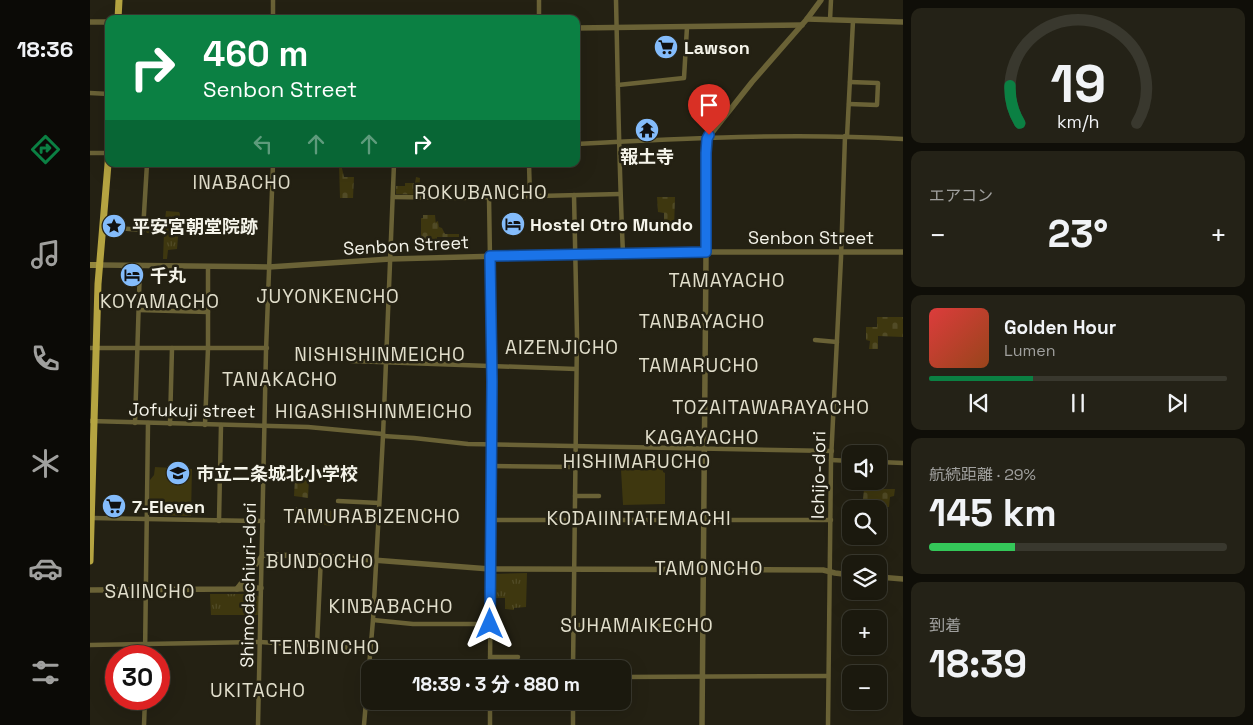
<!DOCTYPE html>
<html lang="ja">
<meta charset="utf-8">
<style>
:root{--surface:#1b190e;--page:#242217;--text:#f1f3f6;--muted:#a0a09e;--line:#39382e;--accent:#0b8043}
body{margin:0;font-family:"Space Grotesk","Noto Sans JP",sans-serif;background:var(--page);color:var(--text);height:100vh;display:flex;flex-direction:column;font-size:19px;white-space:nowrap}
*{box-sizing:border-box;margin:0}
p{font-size:16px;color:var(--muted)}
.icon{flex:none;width:28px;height:28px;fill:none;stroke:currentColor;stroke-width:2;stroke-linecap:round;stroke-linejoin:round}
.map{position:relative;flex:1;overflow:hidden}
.panel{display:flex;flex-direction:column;gap:8px;padding:8px;background:#0f0e08;width:350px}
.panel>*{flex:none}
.guide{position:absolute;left:15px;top:15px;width:475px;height:152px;border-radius:10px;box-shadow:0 5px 20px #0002,0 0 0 1px var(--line);background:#0b8043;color:#fff;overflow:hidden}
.fabs{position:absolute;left:752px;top:445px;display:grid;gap:10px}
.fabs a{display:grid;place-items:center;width:45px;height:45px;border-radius:10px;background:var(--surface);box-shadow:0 5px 20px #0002,0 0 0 1px var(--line);font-size:25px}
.speed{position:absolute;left:15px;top:645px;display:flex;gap:10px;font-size:25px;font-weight:700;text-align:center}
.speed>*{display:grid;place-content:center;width:65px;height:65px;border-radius:50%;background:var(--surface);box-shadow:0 5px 20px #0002,0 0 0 1px var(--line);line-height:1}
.speed .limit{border:8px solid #d22;background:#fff;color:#111}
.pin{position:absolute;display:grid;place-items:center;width:42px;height:42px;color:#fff;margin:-51px -21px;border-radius:50% 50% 50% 0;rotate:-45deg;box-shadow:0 0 5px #0007}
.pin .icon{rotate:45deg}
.me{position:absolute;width:55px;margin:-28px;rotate:0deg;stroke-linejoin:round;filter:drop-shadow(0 0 4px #0008)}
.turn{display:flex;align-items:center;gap:18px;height:105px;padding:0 15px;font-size:22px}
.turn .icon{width:65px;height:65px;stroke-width:2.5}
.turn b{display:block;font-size:35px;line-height:42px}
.lanes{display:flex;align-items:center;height:48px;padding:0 15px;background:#0003;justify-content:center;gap:25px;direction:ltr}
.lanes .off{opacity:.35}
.big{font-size:38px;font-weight:700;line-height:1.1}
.panel .widget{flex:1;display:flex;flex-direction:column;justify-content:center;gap:8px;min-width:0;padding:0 18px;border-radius:10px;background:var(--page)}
.panel .dial{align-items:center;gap:0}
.dial svg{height:130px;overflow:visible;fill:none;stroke:var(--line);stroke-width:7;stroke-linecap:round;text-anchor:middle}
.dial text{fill:var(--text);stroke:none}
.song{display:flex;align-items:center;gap:15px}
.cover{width:60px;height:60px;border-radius:8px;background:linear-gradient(135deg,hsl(0 70% 55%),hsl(20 70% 35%))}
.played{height:5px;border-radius:2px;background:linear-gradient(90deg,var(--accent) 35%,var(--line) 35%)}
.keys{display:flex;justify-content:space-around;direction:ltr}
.heat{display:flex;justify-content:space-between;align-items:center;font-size:28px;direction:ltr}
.charge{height:8px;border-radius:4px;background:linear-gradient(90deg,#34c759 29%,var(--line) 0)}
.trip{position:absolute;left:271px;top:660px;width:270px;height:50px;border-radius:10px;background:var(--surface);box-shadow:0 5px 20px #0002,0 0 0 1px var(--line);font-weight:700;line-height:50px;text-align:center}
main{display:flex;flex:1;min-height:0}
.menu{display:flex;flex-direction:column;width:90px;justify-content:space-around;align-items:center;background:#0b0a06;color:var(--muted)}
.menu .icon{width:35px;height:35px}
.menu .selected{color:var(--accent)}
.menu b{font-size:22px;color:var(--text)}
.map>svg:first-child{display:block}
.cemetery{fill:url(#cemetery-stones)}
.park{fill:url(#park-tufts)}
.garden{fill:#3e370f}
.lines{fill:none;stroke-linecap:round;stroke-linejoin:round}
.minor{stroke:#6a6236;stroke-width:4.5}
.tertiary{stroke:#6a6236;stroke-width:5.5}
.secondary{stroke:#94873e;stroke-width:6}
.primary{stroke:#b5a441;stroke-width:7}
.route-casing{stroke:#114b97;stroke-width:12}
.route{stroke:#1a73e8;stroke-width:9}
.labels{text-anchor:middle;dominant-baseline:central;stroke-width:5;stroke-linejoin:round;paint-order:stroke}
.poi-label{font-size:18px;font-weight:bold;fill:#f5f4ea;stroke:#242113;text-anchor:start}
.street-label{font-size:18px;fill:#f5f4ea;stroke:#242113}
.neighbourhood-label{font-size:19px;letter-spacing:1px;fill:#e1decb;stroke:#242113}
</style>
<main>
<nav class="menu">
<b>18:36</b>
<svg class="icon selected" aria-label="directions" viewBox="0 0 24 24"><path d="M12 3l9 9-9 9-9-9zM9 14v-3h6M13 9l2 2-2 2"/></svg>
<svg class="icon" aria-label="music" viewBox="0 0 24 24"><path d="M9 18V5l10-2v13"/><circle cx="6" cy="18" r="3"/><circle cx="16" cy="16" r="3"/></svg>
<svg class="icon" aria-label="phone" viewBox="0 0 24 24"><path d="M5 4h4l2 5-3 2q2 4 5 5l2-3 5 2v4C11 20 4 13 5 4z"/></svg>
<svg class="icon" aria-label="climate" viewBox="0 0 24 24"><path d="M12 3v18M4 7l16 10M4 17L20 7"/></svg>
<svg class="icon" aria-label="car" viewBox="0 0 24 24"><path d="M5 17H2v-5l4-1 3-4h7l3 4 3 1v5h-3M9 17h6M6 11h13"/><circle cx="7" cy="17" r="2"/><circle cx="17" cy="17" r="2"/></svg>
<svg class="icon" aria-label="filters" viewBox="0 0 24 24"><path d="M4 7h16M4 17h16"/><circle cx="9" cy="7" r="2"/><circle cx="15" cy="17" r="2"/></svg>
</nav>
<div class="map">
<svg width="813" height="725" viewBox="0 0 813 725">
<defs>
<pattern id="cemetery-stones" width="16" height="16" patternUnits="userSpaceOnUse" patternTransform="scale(1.25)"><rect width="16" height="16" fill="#3e370f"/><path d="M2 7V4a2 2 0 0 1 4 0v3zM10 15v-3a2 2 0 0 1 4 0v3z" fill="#514b26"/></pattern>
<pattern id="park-tufts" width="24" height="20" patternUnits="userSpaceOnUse" patternTransform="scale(1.25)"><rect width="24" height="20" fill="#3e370f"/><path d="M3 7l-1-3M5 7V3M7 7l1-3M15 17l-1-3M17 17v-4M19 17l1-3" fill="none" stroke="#514b26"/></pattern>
</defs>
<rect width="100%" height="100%" fill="#242113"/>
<!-- cemetery -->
<g class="cemetery">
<path d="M249,164H251L254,177H264L263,198H250Z"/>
<path d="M326,177L330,178L329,195L306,194V186H315V183H325Z"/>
<path d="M567,197H585L584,230H574V213L568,212Z"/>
<path d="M333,215H345L346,225V222L348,221L349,227L352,228L355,234H369V237H347V241L331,240V218H333Z"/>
<path d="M787,317H813V337L788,336V349H779L780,341L776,340V327H787Z"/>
<path d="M205,478H219L218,498L204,496Z"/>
<path d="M774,489H805L804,496L800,497L799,507H793V512H789V509H772Z"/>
<path d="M205,507L243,511L241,526L218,522L217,519L210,523H205Z"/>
</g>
<!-- park -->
<g class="park">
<path d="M76,211L89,212L90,214L87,249L78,250L77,259H73L74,234L57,233L55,230V221H75Z"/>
<path d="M437,573L436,607L424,608V610L415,609V598H403L402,576L404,574Z"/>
<path d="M120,594H165L169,597V615H121Z"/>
</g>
<!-- garden -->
<g class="garden">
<path d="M561,464H573V472L575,473V504L533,505L531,470H561Z"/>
<path d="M65,467L102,469L101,516L59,515L60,480L64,475Z"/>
</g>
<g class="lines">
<!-- minor -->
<g class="minor">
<path d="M449,0V19"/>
<path d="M526,0C528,85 529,169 533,253"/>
<path d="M183,19V0"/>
<path d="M740,20L741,0"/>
<path d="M528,85L594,78L597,27"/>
<path d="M0,93L19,94"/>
<path d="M759,104L787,105L788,83L760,82"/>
<path d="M757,137L763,21"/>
<path d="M486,144C595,138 704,133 813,139"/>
<path d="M0,153H19"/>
<path d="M439,164L440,197"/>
<path d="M303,197L372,198L530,194"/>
<path d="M399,197L402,382L400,669"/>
<path d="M13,227L53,230L57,164"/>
<path d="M49,310L118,312"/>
<path d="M725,340L747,342"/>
<path d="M0,348H177"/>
<path d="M261,361L486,369"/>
<path d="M0,421L218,427L293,434"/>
<path d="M45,423L50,265"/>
<path d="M80,424L82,348"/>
<path d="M115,425L118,348V267"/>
<path d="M293,436L324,438L378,444L742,451"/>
<path d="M741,460L761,461"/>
<path d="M789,462L813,463"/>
<path d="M401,466L485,467"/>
<path d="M485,496H509"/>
<path d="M248,501L289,503"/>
<path d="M2,518L173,521"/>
<path d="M400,520H741"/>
<path d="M129,521L131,425"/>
<path d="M283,620L323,624H400"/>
<path d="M484,625L613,626"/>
<path d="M0,645L170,642L280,649"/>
<path d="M227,645L231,556"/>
<path d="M55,656L58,423"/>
<path d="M400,657H428"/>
<path d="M483,669L487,335L484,195"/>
<path d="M532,677L738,676"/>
<path d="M483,701V725"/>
<path d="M54,725L55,699"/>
<path d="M168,725L176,351L183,164"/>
<path d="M274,725L283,620L293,436L304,164"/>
<path d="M400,725V701"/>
<path d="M738,725L741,460L751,258L755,136"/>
</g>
<!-- tertiary -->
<g class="tertiary">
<path d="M717,19L813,22"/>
<path d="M0,22H19"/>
<path d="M486,28L712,25"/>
<path d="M10,265L179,267L300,259L568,252H813"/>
<path d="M789,577L813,579"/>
<path d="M147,589L171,588"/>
<path d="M0,590L147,589L173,555L231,556L400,569L733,570L745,573L761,575"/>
<path d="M612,725L617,139L662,82L717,19L731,0"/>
</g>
<!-- secondary -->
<path class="secondary" d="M0,265H10"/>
<!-- primary -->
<g class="primary">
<path d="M28,19L29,0"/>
<path d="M0,561L8,284L19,152"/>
</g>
</g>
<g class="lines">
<!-- route casing -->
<g class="route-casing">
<path id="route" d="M400,624L402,382L400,256L616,252V153L617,139L619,135"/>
</g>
<!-- route -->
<use href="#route" class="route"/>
</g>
<!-- icons -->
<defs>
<g id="supermarket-disc" transform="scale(1.25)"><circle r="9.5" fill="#84bcfb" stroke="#242113"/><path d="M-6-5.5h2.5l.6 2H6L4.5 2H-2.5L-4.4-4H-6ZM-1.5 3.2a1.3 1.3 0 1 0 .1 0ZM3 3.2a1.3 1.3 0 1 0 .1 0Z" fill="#111"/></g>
<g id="temple-disc" transform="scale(1.25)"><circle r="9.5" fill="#84bcfb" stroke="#242113"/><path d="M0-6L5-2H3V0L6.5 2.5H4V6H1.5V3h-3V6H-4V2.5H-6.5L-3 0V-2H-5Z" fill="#111"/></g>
<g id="hotel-disc" transform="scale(1.25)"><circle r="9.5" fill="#84bcfb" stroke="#242113"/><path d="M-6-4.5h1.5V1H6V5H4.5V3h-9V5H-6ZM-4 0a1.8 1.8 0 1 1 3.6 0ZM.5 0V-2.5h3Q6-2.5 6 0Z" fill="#111"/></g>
<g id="sight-disc" transform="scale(1.25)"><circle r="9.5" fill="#84bcfb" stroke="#242113"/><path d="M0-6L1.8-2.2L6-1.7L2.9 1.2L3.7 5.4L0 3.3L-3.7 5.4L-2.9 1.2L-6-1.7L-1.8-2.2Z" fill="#111"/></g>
<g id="school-disc" transform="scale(1.25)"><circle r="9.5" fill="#84bcfb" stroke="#242113"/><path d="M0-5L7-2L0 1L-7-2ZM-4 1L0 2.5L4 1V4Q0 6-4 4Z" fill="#111"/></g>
</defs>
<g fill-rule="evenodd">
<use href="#supermarket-disc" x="576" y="47"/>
<use href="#temple-disc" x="557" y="130"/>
<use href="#hotel-disc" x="423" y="224"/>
<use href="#sight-disc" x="24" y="226"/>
<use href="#hotel-disc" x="42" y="275"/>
<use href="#school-disc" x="88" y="473"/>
<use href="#supermarket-disc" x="24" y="506"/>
</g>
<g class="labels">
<!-- poi labels -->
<g class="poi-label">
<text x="594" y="47">Lawson</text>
<text x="557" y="156" text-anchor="middle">報土寺</text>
<text x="440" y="224">Hostel Otro Mundo</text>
<text x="42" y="226">平安宮朝堂院跡</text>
<text x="60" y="275">千丸</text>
<text x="106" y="473">市立二条城北小学校</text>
<text x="42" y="506">7-Eleven</text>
</g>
<!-- street labels -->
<g class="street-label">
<text x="721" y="237">Senbon Street</text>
<text transform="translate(316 245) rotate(-3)">Senbon Street</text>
<text transform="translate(102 410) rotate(1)">Jofukuji street</text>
<text transform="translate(728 475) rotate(-89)">Ichijo-dori</text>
<text transform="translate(158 585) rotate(-89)">Shimodachiuri-dori</text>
</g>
<!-- neighbourhood labels -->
<g class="neighbourhood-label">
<text x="152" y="182">INABACHO</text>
<text x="391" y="192">ROKUBANCHO</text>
<text x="637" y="280">TAMAYACHO</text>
<text x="238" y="296">JUYONKENCHO</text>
<text x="70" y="301">KOYAMACHO</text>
<text x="612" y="321">TANBAYACHO</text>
<text x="472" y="347">AIZENJICHO</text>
<text x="290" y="354">NISHISHINMEICHO</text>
<text x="609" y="365">TAMARUCHO</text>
<text x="190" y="379">TANAKACHO</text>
<text x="681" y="407">TOZAITAWARAYACHO</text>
<text x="284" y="411">HIGASHISHINMEICHO</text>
<text x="612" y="437">KAGAYACHO</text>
<text x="547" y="461">HISHIMARUCHO</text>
<text x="282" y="516">TAMURABIZENCHO</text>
<text x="549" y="518">KODAIINTATEMACHI</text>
<text x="230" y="561">BUNDOCHO</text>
<text x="619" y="568">TAMONCHO</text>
<text x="60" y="591">SAIINCHO</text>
<text x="301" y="606">KINBABACHO</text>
<text x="547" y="625">SUHAMAIKECHO</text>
<text x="235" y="647">TENBINCHO</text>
<text x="168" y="690">UKITACHO</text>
</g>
</g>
</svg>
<div class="fabs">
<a><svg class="icon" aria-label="sound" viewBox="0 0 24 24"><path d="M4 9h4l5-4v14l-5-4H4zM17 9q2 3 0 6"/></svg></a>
<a><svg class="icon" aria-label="search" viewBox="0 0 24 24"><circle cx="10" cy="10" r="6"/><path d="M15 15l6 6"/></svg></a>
<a><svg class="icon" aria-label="layers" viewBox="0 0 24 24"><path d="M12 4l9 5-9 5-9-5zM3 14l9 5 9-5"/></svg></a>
<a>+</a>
<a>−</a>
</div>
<div class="speed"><div class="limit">30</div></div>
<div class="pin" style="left:619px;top:135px;background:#d93025"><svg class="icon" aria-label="arrive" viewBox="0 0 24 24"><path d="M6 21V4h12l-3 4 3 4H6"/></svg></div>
<svg class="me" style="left:400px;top:624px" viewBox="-20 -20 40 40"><path d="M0-17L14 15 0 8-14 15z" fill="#1a73e8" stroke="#fff" stroke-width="4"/></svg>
<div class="trip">18:39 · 3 分 · 880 m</div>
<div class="guide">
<div class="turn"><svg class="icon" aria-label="right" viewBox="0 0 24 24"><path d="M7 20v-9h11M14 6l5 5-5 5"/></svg><div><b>460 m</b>Senbon Street</div></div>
<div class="lanes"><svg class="icon off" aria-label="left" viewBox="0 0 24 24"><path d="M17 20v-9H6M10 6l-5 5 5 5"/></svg><svg class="icon off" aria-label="ahead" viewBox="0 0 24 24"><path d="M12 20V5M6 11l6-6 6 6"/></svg><svg class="icon off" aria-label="ahead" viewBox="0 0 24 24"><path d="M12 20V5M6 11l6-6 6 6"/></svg><svg class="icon" aria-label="right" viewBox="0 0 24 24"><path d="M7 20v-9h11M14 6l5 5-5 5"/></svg></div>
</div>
</div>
<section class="panel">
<div class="widget dial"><svg viewBox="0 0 100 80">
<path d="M14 69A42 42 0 1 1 86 69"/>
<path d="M14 69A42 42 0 0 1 8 46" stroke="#0b8043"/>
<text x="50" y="56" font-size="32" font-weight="700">19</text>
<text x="50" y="72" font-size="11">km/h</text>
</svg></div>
<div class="widget"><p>エアコン</p>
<div class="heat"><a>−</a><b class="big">23°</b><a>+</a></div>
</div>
<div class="widget">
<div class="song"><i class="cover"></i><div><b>Golden Hour</b><p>Lumen</p></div></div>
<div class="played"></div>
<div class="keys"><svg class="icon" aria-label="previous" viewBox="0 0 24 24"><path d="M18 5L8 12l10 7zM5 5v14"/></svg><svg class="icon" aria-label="pause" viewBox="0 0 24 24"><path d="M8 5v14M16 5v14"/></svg><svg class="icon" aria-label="next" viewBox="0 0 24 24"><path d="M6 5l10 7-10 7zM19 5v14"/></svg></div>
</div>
<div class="widget"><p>航続距離 · 29%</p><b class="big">145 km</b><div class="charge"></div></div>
<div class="widget"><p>到着</p><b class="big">18:39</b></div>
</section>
</main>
